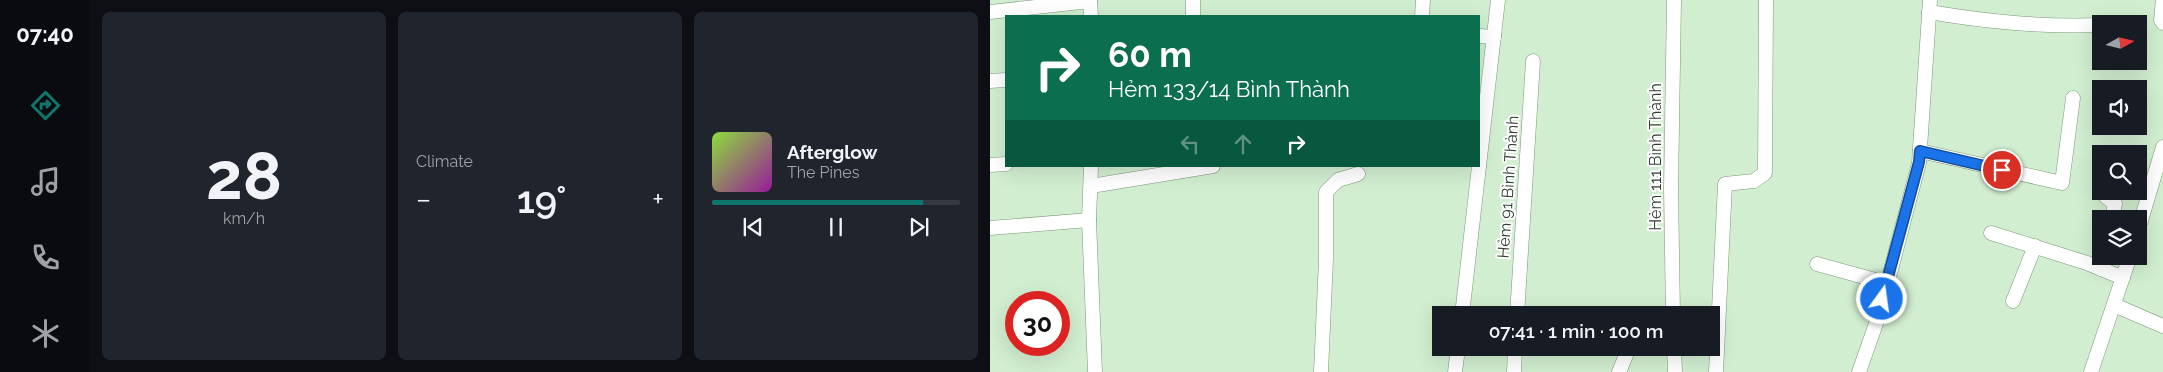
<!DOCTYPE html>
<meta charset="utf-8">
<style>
:root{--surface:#171b24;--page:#20242c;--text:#f1f3f6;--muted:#9ea1a6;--line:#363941;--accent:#0f766e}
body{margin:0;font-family:Raleway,sans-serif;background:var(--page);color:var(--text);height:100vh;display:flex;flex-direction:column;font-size:19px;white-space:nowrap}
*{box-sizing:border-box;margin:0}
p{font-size:16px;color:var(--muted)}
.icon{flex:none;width:28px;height:28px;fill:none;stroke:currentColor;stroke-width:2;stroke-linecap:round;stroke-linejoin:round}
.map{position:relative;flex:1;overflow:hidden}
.sheet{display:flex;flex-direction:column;gap:12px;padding:12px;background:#0d0f14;width:900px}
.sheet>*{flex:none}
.top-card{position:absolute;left:15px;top:15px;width:475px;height:152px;border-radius:0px;box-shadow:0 5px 20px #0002;background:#0b6e4f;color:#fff;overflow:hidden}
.needle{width:32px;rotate:82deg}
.controls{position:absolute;left:1102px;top:15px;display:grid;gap:10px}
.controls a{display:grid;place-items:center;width:55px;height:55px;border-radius:0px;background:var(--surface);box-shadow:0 5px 20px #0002;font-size:25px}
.speed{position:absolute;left:15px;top:291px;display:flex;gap:10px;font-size:25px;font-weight:700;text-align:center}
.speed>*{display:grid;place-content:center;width:65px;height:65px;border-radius:50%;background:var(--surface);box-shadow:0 5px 20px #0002;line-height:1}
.speed .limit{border:8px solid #d22;background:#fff;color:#111}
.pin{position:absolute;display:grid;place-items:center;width:42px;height:42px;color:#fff;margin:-21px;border:2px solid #fff;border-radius:50%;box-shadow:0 1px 5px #0007}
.me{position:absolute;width:55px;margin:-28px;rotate:14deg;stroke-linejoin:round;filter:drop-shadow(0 0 4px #0008)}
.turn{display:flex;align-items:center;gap:18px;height:105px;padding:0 20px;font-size:22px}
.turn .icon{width:65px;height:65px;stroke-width:2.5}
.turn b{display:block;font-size:35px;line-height:42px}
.lanes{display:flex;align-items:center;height:48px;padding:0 20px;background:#0003;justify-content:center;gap:25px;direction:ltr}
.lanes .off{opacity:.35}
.big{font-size:38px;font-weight:600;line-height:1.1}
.sheet .card{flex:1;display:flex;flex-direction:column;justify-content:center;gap:8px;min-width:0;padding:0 18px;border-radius:8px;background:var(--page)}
.sheet .dial{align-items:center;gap:0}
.dial b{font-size:65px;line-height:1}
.song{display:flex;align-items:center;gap:15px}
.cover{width:60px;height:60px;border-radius:8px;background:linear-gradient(135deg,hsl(90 70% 55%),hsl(300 70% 35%))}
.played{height:5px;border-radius:2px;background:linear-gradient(90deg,var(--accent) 85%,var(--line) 85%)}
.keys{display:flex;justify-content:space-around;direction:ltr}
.heat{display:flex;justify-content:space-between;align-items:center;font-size:28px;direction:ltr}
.sheet .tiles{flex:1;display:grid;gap:12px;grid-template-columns:repeat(3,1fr)}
.trip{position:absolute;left:442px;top:306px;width:288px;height:50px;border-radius:0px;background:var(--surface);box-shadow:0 5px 20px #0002;font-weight:600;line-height:50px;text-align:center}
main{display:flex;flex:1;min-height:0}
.tabs{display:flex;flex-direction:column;width:90px;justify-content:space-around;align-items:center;background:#090b0e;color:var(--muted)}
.tabs .icon{width:35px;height:35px}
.tabs .active{color:var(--accent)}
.tabs b{font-size:22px;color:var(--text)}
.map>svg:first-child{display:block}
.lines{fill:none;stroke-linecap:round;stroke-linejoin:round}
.street-casing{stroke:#7d977c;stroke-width:15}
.street{stroke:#fff;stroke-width:14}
.route-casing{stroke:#114b97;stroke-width:12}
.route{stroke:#1a73e8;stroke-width:9}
.labels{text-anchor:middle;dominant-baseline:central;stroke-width:4;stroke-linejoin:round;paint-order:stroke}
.street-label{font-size:16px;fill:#313c31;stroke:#fff}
</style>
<main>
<nav class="tabs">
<b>07:40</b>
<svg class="icon active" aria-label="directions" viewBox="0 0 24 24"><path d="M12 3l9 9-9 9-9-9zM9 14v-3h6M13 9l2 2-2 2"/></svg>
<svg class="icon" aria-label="music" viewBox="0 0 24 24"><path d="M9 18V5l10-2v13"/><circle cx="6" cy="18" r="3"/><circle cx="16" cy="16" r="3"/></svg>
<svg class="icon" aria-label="phone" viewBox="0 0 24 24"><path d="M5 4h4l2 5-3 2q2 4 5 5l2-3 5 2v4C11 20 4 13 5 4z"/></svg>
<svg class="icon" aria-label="climate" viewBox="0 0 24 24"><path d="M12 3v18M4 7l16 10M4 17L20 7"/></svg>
</nav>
<section class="sheet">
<div class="tiles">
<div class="card dial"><b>28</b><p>km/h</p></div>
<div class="card"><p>Climate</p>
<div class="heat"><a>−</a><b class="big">19°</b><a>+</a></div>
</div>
<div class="card">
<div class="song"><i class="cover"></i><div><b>Afterglow</b><p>The Pines</p></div></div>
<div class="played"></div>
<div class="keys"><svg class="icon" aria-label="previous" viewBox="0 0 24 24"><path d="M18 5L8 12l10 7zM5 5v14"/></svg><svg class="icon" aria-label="pause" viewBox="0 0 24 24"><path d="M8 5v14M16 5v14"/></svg><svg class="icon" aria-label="next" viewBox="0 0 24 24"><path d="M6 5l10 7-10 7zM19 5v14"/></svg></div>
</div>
</div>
</section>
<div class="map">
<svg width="1173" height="372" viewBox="0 0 1173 372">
<rect width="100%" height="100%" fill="#d1eed0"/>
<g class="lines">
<!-- street casing -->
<g class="street-casing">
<g id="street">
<path d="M100,0L101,16"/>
<path d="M1173,0L1171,20L1173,23"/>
<path d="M0,12L100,1"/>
<path d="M939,12C999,22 1051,27 1111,25"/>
<path d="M203,16V0"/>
<path d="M432,16L433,0"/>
<path d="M489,36L504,37"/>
<path d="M0,81L16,80"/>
<path d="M930,151L1072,183L1083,98"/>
<path d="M0,165L16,164"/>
<path d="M101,166L99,220L105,372"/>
<path d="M489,166L508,0"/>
<path d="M101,186L223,166"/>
<path d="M1114,191L1115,196L1125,204L1122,219"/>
<path d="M1149,227L1173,147"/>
<path d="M0,228L99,220"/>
<path d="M1001,233L1097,263L1133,278"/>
<path d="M827,264L896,283"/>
<path d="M1111,269L1114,256"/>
<path d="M1023,301L1045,246"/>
<path d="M1124,305L1173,326"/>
<path d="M472,315L489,166"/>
<path d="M527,315L543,61"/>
<path d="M683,315L681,188L684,0"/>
<path d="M684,348L685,372"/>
<path d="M331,372L336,259V192L348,180L368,174"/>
<path d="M465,372L468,348"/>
<path d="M524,372L525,348"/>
<path d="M629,372L639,348"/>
<path d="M726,372L735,184L764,181L775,173L776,0"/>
<path d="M869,372L889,315L929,163L940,0"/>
<path d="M1101,372L1140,256"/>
</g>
</g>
<!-- street -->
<use href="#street" class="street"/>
</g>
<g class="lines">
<!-- route casing -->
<g class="route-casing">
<path id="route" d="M892,299L929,162L930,151L1012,170"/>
</g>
<!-- route -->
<use href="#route" class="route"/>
</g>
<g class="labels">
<!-- street labels -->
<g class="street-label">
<text transform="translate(665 157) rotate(-90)">Hẻm 111 Bình Thành</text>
<text transform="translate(518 187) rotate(-86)">Hẻm 91 Bình Thành</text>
</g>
</g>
</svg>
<div class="controls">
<a><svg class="needle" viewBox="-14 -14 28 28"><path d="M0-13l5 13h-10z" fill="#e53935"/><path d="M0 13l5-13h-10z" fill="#9ea1a6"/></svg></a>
<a><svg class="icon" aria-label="sound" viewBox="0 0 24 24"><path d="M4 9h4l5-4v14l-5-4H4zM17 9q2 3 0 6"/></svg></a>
<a><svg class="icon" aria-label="search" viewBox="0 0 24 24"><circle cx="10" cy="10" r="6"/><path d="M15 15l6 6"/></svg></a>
<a><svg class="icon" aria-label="layers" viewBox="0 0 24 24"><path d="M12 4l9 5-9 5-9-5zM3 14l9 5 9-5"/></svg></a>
</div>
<div class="speed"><div class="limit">30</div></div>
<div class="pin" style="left:1012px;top:170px;background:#d93025"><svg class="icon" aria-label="arrive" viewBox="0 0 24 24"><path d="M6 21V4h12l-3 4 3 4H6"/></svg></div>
<svg class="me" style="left:892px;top:299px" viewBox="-20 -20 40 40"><circle r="17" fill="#1a73e8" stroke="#fff" stroke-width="3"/><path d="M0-11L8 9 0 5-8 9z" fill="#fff"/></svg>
<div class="trip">07:41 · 1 min · 100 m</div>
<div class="top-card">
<div class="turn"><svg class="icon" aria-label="right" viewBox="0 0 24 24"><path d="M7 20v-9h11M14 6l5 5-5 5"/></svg><div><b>60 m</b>Hẻm 133/14 Bình Thành</div></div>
<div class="lanes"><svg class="icon off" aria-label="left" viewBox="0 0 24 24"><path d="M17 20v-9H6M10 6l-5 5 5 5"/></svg><svg class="icon off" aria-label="ahead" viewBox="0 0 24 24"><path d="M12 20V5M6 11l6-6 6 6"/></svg><svg class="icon" aria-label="right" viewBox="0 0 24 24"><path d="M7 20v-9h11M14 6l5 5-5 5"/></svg></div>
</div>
</div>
</main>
